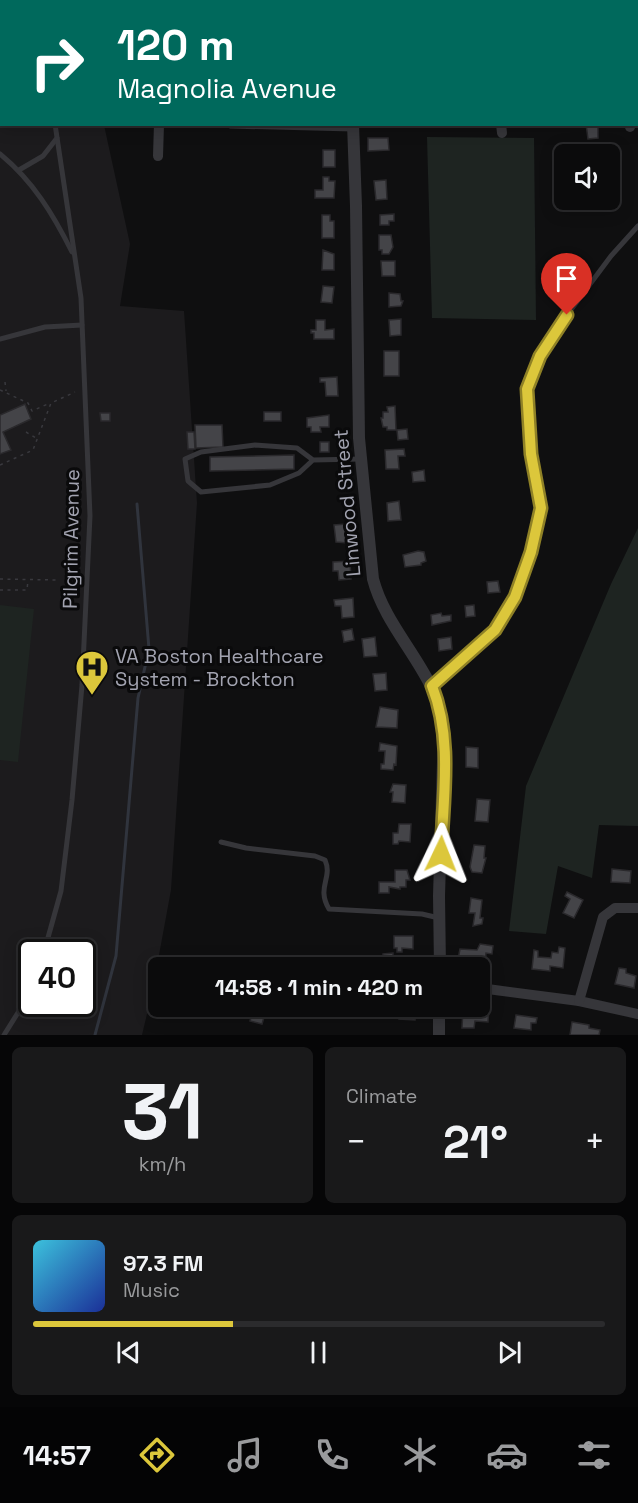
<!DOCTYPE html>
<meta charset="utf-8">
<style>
:root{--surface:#0b0b0c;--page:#19191a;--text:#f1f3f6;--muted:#9a9b9d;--line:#2b2b2d;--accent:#dcc73b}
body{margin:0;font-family:"Space Grotesk",sans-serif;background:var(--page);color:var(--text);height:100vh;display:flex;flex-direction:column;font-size:22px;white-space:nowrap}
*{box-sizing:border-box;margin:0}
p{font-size:20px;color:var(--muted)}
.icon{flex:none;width:33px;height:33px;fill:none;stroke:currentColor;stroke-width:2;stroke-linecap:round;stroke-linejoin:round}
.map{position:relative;height:1035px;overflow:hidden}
.panel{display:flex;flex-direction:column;gap:12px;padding:12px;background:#060607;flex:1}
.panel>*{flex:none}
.top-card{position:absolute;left:0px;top:0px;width:639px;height:126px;box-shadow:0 3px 15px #0003,0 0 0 2px var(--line);background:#00695c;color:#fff;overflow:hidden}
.controls{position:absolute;left:554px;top:144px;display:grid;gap:12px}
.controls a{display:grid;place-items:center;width:66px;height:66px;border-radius:9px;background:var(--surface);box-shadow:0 3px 15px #0003,0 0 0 2px var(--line);font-size:30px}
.speed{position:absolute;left:18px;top:939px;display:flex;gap:12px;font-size:30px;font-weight:700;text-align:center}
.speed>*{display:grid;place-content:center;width:78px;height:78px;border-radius:50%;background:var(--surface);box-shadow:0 3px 15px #0003,0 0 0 2px var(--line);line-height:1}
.speed .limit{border:3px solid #111;border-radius:9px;background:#fff;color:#111}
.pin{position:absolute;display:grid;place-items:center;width:51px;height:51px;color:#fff;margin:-62px -26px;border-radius:50% 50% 50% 0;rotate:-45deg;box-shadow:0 0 6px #0007}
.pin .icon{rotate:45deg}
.me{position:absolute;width:66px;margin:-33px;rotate:2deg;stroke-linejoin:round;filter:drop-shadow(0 0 4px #0008)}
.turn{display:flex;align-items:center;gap:21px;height:126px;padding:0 18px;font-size:27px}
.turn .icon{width:78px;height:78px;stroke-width:2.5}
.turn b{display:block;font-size:42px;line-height:51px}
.big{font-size:45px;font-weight:800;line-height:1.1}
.panel .tile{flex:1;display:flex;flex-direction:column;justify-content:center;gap:9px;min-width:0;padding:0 21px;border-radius:9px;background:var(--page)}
.panel .dial{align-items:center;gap:0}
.dial b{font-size:78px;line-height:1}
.song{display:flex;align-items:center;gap:18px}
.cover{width:72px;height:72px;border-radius:9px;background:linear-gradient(135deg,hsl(190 70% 55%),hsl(230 70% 35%))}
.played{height:6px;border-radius:3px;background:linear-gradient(90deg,var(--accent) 35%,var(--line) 35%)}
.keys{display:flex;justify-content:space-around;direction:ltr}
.heat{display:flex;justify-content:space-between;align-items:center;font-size:33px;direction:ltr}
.panel .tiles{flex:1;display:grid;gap:12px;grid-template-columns:1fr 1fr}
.tile:last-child{grid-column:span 2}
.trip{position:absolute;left:148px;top:957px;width:342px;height:60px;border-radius:9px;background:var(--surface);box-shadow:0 3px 15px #0003,0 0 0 2px var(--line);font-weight:800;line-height:60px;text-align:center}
.menu{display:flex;height:96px;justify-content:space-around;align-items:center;background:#040405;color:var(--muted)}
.menu .icon{width:42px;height:42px}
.menu .selected{color:var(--accent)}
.menu b{font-size:27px;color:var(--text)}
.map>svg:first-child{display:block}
.built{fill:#1c1b1d;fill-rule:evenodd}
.green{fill:#1e2421}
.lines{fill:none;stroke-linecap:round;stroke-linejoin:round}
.stream{stroke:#30343d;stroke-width:3}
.building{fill:#444448;stroke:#2a292c;stroke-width:1.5}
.path{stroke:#39393e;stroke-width:1.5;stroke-dasharray:3 4.5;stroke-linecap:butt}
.service{stroke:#36363a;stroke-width:5}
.minor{stroke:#36363a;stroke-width:10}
.tertiary{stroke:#36363a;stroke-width:12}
.route-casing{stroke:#8f8126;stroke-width:15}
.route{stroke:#dcc73b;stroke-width:10}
.labels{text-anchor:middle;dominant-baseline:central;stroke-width:6;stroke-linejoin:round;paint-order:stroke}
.street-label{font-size:20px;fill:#a2a3b0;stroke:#0a0a0b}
.poi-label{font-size:20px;fill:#a2a3b0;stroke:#0a0a0b;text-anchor:start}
</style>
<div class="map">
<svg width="638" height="1035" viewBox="0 0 638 1035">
<rect width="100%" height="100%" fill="#0f0f10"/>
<!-- built -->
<path class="built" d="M0,0H77L2,2V124L104,125L130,244L120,306L184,311L197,503L171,890L152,993L142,1035H0ZM32,952H82V1004H32Z"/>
<!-- green -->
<g class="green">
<path d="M427,137L534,138L536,320L432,318Z"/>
<path d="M638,528V826L599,825L592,878L558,866L546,934L509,931L526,786L611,584Z"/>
<path d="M0,605L34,609L18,762L0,760Z"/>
</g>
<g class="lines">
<!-- stream -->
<path class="stream" d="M95,1035L116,956L138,698L149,649L137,504"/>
</g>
<!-- building -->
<g class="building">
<path d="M586,124H598V138L588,139Z"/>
<path d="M368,138H388L389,150L368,151Z"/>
<rect x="323" y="150" width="12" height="17"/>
<path d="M323,177H329V181H335L334,198H315V190H323Z"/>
<path d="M386,180L387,199L376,200L374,181Z"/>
<path d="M394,214V221H389V225H380V215Z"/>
<path d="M322,215H330V221H334V238H322Z"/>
<path d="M379,235H391L393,247L389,254H382V250H379Z"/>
<path d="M323,250L334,254V270H322Z"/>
<path d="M381,261H395V276H382Z"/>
<path d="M323,286L334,287L332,303L321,302Z"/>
<path d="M389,293L400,294L401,301H403L401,306L389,307Z"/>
<path d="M401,319V335L390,336L389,320Z"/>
<path d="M316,320H325V330L334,329V339H314V333H311V330H316Z"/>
<rect x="384" y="351" width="15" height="25"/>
<path d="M337,377L338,396H326L325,382H320V378Z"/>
<path d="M25,404L31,419L3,432L11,450L0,454V415Z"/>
<path d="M395,406L396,430H387V427H383L381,418H383V412H388L387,407Z"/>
<rect x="264" y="412" width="17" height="9"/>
<path d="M100,413H110V421H101Z"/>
<path d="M329,415V427H320L321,432H311V427H307V418Z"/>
<path d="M195,425H222L223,447L196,448Z"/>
<path d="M407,429L408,439L398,440L397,430Z"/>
<path d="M187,432H194L195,449H188Z"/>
<rect x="320" y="442" width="9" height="10"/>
<path d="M404,449L405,456H398L399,469H386L385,450Z"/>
<path d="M294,455V469L210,471V457Z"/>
<path d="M424,470L425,481L413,482L412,472Z"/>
<path d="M399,501L401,520L388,521L387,503Z"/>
<path d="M346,524L348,543L336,542L334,525Z"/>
<path d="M418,551L424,552L426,561L421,563V565L405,567L403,555Z"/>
<path d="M350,561L351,579L339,580L338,571H333V562Z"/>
<path d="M498,581L500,592L488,593L487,582Z"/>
<path d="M353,598L354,617L342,618L341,606H335L334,600Z"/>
<path d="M474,605L475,616L466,617L465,606Z"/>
<path d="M441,613L442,616L451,615V621L432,625L431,615Z"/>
<path d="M352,629L354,640L344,642L342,631Z"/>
<path d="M375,637L377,656L364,657L362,639Z"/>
<path d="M451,637L452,649L439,651L438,639Z"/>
<path d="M386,673L387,690L375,691L373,674Z"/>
<path d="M380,707L398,710L397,728L376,727Z"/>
<path d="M380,743L397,746L396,765L394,764L393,770L381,769V764H384L385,751H379Z"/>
<path d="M466,747L478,748V768L466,767Z"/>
<path d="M393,784L406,785L405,803L392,802L393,792H390Z"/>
<path d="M477,799L490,800L488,822L475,821Z"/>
<path d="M399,824H411L410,842L399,841L398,844H393V833H398Z"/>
<path d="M474,845L485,846L484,858H486L482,873L472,872L470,867Z"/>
<path d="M612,869L631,871L630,883L611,882Z"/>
<path d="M395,870H407L410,880H406V887H400V889L389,887V893H379V882H395Z"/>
<path d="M567,892L583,900L574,918L563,913L570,899L565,896Z"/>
<path d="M471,898L482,900L480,918H483L482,924L473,926L475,913H469Z"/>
<path d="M394,936H413V949L402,948V952H397V948H394Z"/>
<path d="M480,944L493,946L492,954L486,953L485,965L458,959L460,949L477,950Z"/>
<path d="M559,947L565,948L563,968L550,966V971L532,969L534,950L538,951V957L551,958L552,952L558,953Z"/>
<path d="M393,953V965H383V954Z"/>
<path d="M619,968L626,969V973L636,976L634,988L615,984Z"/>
<path d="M254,1006L267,1007L262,1024L250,1021Z"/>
<path d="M400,1006H416L415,1020L399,1019Z"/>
<path d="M463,1006L489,1008L488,1022L475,1021L474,1028H462Z"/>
<path d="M516,1015L537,1018L536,1023H531V1030L514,1028Z"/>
<path d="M572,1022L589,1025V1028L600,1030L599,1035H570Z"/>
</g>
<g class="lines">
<!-- path -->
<g class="path">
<path d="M0,57H2"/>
<path d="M5,382L6,391"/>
<path d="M0,390L28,403L32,411L50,403"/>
<path d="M26,432L36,438"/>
<path d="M0,465L33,450L51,403L75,392"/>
<path d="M0,579L56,580"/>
<path d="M0,590H27L28,580"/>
</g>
<!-- service -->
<g class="service">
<path d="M20,0V2"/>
<path d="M33,0L34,2"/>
<path d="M230,126L353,129"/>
<path d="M0,154C33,181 53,214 72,252"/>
<path d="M19,170L43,156L57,138"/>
<path d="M0,339L45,327L82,325"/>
<path d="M313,460L297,448L255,445L201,452L185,459L188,481L201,492L270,485L299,473L313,460L361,459"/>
<path d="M432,686L495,630L515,597L531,552L541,508L531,454L527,389L540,356L567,315L611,256L638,226"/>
<path d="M221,842L246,848L315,856L325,860C333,878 316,887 329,909L422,914L439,918"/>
<path d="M44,952L61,891L72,800L82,685L90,516L81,298L55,124"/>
<path d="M4,1035L19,1011L32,984"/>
</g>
<!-- minor -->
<g class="minor">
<path d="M139,0V2"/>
<path d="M618,0V2"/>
<path d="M501,124L502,133"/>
<path d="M630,124V127"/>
<path d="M158,156L159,124"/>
<path d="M480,988L579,1001L638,1014"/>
<path d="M579,1001L603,917L615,908H638"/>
</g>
<!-- tertiary -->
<g class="tertiary">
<path d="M351,0V2"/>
<path d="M353,124L356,206L359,438L373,579C387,633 437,671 444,728L439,896L440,968"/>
<path d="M439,1006V1035"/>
</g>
</g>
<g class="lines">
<!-- route casing -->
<g class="route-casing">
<path id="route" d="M441,854C443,798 453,739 432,686L495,630L515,597L531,552L541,508L531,454L527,389L540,356L567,315"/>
</g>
<!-- route -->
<use href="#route" class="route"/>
</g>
<!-- icons -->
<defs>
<g id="hospital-pin" transform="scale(1.725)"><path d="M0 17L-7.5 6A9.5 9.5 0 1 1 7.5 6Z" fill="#dcc73b" stroke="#0a0a0b"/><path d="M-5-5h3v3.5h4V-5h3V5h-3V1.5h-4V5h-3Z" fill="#111"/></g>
</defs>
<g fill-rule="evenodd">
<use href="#hospital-pin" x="92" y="667"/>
</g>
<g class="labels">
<!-- street labels -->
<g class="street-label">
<text transform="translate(347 503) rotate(-95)">Linwood Street</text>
<text transform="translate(71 539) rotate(-89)">Pilgrim Avenue</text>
</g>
<!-- poi labels -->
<g class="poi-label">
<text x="115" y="656">VA Boston Healthcare<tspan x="115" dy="23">System - Brockton</tspan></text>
</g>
</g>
</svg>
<div class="controls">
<a><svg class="icon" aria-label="sound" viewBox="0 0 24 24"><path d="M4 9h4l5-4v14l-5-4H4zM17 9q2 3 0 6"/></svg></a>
</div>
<div class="speed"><div class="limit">40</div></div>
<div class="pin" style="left:567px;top:315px;background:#d93025"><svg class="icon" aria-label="arrive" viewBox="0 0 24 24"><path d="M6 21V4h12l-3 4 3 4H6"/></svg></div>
<svg class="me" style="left:441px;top:854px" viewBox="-20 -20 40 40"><path d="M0-17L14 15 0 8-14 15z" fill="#dcc73b" stroke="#fff" stroke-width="4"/></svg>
<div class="trip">14:58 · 1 min · 420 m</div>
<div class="top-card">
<div class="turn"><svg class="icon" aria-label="right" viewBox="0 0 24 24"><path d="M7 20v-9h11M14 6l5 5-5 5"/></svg><div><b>120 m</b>Magnolia Avenue</div></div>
</div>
</div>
<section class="panel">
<div class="tiles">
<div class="tile dial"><b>31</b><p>km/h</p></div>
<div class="tile"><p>Climate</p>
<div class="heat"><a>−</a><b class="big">21°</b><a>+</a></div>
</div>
<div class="tile">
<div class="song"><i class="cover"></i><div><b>97.3 FM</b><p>Music</p></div></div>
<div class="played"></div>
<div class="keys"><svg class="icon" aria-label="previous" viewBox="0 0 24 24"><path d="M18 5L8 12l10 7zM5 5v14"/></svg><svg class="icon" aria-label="pause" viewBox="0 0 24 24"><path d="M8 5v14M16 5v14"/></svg><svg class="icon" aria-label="next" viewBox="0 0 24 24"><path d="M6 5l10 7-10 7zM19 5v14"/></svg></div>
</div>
</div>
</section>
<nav class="menu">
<b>14:57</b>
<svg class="icon selected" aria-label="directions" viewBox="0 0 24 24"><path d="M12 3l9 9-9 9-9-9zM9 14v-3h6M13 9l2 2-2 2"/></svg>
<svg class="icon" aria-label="music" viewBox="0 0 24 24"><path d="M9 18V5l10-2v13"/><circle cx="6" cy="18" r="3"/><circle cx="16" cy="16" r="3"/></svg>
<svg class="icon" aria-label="phone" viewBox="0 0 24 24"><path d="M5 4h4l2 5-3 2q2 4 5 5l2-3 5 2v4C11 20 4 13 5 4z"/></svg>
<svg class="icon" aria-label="climate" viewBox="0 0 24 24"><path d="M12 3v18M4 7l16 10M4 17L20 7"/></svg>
<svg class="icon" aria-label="car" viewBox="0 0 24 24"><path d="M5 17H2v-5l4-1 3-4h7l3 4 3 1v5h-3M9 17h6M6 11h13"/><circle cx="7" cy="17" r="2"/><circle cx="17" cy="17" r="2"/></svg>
<svg class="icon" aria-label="filters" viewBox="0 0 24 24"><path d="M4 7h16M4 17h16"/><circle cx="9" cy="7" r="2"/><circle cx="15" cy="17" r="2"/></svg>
</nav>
